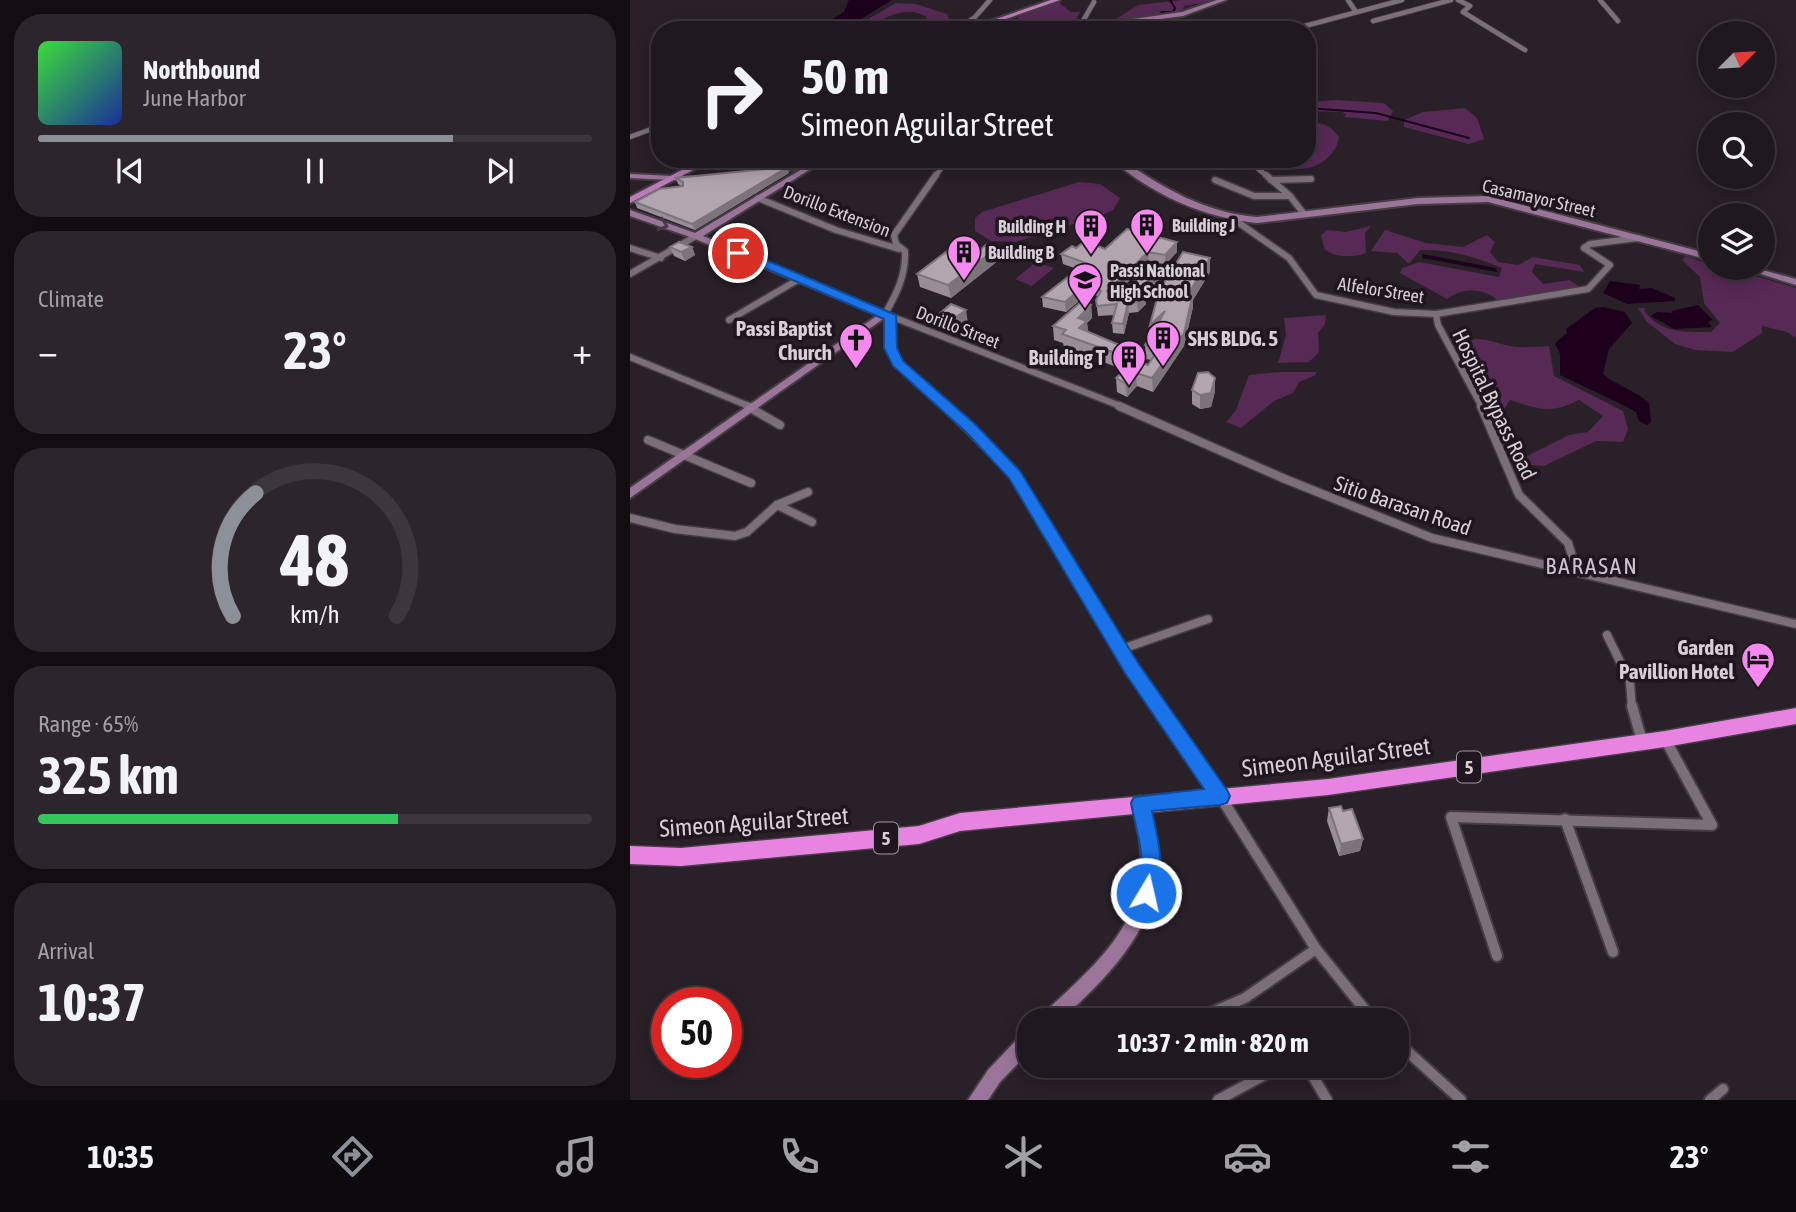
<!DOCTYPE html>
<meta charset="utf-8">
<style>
:root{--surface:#1f181e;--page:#2c252b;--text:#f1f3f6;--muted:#a1a0a4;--line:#3c373c;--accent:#8c9099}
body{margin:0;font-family:"Asap Condensed",sans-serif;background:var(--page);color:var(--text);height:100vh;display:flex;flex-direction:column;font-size:26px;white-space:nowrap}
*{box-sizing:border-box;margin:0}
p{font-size:23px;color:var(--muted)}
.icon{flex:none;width:38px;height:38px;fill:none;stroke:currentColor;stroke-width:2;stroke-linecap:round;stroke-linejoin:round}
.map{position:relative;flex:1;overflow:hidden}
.details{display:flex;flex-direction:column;gap:14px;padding:14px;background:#110d10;width:630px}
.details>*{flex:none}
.banner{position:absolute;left:21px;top:21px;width:665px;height:147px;border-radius:28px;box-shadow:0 4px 18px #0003,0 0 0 2px var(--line);background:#1f181e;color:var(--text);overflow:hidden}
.needle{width:46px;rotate:66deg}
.buttons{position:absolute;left:1068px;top:21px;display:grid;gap:14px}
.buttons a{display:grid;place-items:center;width:77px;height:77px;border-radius:50%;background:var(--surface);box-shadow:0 4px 18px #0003,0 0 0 2px var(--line);font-size:35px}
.speed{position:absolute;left:21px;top:987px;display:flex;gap:14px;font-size:35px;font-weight:700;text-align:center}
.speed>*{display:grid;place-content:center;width:91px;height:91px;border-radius:50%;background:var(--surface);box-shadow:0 4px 18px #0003,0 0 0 2px var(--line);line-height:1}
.speed .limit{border:10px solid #d22;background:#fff;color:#111}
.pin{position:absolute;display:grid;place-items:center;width:60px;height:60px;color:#fff;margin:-30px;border:4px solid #fff;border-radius:50%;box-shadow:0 2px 7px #0007}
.me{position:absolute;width:77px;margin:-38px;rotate:9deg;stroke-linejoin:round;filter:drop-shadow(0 0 5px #0008)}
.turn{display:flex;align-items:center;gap:24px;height:147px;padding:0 35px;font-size:32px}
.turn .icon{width:91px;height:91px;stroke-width:2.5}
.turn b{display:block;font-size:49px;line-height:60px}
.big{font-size:52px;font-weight:700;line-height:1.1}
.details .tile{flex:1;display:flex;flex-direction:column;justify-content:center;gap:10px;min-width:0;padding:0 24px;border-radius:28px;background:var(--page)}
.details .dial{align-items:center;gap:0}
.dial svg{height:182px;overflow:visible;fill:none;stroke:var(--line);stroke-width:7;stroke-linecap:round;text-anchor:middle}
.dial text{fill:var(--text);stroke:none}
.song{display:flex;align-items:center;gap:21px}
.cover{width:84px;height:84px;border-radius:10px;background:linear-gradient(135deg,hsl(120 70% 55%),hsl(230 70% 35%))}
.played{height:7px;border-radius:4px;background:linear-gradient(90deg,var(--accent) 75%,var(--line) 75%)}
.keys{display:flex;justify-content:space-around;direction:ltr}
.heat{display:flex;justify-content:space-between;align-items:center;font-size:38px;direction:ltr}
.charge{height:10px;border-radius:5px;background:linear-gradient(90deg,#34c759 65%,var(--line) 0)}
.trip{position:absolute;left:387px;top:1008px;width:392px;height:70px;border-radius:28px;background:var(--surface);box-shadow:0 4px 18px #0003,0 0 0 2px var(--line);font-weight:700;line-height:70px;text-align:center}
.tabs{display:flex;height:112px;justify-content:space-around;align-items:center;background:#0c0a0c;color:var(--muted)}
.tabs .icon{width:49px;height:49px}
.tabs .active{color:var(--accent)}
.tabs b{font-size:32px;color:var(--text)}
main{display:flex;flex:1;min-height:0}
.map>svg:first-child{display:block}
.green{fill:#572955}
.water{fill:#1c001c}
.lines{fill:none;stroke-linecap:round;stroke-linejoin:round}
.stream{stroke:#1c001c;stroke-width:2}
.street-far3-casing{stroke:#453c44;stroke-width:6}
.street-far2-casing{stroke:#453c44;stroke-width:9}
.street-far1-casing{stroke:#453c44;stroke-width:11}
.street-casing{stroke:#453c44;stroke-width:14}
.secondary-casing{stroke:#453c44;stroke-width:4}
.primary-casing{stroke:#453c44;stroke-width:4}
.highway-casing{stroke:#453c44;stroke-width:3}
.street-far3{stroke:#7b6f7a;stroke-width:4.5}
.street-far2{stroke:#7b6f7a;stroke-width:6}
.street-far1{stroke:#7b6f7a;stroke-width:8}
.street{stroke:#7b6f7a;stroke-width:10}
.secondary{fill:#9b7599;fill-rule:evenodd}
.primary{fill:#bc7cb8;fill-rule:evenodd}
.highway{fill:#e784e1;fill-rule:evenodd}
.wall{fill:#998e97}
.shaded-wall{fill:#7d747b}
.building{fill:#b2a5b0;stroke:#7d747b;stroke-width:2}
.oneway{stroke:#4b374a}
.route{fill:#1a73e8;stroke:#114b97;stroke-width:2}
.labels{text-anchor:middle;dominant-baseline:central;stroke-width:7;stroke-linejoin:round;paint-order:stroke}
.far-street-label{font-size:18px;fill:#d6cfd5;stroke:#20161f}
.far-poi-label{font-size:18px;font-weight:bold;fill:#d6cfd5;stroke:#20161f;text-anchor:start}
.shield{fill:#20161f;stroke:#9f989e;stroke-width:2}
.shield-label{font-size:19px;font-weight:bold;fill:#d6cfd5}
.poi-label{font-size:21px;font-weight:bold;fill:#d6cfd5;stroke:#20161f;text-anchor:end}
.street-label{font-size:21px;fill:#d6cfd5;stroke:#20161f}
.neighbourhood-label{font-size:23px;letter-spacing:2px;fill:#cfc2ce;stroke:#20161f}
.near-street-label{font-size:24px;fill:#d6cfd5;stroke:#20161f}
</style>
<main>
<section class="details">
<div class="tile">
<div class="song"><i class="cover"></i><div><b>Northbound</b><p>June Harbor</p></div></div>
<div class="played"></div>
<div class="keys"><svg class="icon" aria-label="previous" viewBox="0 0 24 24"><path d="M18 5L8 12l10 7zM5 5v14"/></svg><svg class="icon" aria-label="pause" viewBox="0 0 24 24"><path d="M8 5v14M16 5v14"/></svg><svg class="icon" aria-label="next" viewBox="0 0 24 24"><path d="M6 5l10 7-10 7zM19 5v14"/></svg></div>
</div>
<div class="tile"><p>Climate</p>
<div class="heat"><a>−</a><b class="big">23°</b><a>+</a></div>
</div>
<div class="tile dial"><svg viewBox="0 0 100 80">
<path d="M14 69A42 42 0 1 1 86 69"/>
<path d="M14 69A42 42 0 0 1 24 15" stroke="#8c9099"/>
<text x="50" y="56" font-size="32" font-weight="700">48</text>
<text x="50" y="72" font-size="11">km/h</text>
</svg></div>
<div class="tile"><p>Range · 65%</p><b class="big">325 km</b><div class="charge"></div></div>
<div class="tile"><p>Arrival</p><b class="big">10:37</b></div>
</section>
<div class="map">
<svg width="1166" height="1100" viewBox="0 0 1166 1100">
<rect width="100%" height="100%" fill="#292028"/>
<!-- green -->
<g class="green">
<path d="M552,0H589L554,6L552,12L486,19L508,5Z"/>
<path d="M428,2L441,12H450L443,25L404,30L388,23V17Z"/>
<path d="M266,3L286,4L317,14L319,19L294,22L297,17C269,0 244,30 219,30Z"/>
<path d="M707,100L754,103L763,111L758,121L714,117L716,114L712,112L677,111V102Z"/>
<path d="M835,108L847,118L854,139L839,144L774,127V120L793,112Z"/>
<path d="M677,122C693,123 699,124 709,137C705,163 673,177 650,164L654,159H677Z"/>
<path d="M449,182L470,184L490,198L483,210L472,215L385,242L361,241L345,231V218L352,212Z"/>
<path d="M741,226L735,233L736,253C726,257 707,258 697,251C693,248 692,240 691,235L697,230L716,232Z"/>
<path d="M755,230L796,243L833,247L857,235L865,242L860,252L868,262L888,265L903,257L950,265L954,272L905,264L902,272L913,284L939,280L950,287L928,293L867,300C854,288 832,287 817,299L770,273L772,268L789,262L869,277L872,268C845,257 820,249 790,250L779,264L767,253L741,251Z"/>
<path d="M1056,256L1080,265V268L1111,272L1166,288V338L1157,332L1132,326V333L1103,352L1065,350L1045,344L1017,322L1008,308H1016L1014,310C1030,334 1055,332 1081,332L1090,323L1074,303L1070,277L1052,260Z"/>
<path d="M406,262L424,268L402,286L385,279Z"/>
<path d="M696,315L695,324L688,333L689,352L679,362L648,363L656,335L654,318Z"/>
<path d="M846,339C859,339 867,343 879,346C892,348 905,347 919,346L924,376L993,411L998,429L993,442L966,441L914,466L891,464L893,458L939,435L958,432L973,416L949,400C920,414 910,410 880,400L873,411L883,442C859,413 843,378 831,343Z"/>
<path d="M651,372H686V375L669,382L663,393L644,401L611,428L596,422L606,410L619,375Z"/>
</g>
<!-- water -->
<g class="water">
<path d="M219,0H262L213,30H184L214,12Z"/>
<path d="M792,254L866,268L867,272L793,258Z"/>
<path d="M980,281L1010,285L1009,289L1022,288L1045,298V301L997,304L973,293Z"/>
<path d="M1068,305L1083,320L1078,322L1082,327L1044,329L1021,316L1027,312L1042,313V311Z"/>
<path d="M973,307L995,312L1002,323L979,349L973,374C987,386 1005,390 1019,403L1021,422L1017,425L1009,421L1006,412L999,408L930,375V354L925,343L937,333L936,329L965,308Z"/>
</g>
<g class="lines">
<!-- stream -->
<g class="stream">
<path d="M536,30L526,18L532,12H543L545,8L540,0"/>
<path d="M677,108L746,113L839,138"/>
</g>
<!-- street-far3 casing -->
<g class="street-far3-casing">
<g id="street-far3">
<path d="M718,0L726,12"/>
<path d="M828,0L840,6L833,12L895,50"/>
<path d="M970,0L988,21"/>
<path d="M743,21L821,0"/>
<path d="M450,26L464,2"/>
<path d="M326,30L345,17L360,0"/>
<path d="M660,30L772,0"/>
<path d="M0,137L30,126"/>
<path d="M627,159V168L638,177"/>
<path d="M305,177L318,159"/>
</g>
</g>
<!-- street-far2 casing -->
<g class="street-far2-casing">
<g id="street-far2">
<path d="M306,175L264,235L266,244L275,251C276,275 267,293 255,314L493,407"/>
<path d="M636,175L660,196L674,214"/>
<path d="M585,180L624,196H660"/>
<path d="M641,180L681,179"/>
<path d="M128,198L206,230L269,249"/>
<path d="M602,218L659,258L686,295L764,312L806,314L958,289L980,265L954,248L960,244L1008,238"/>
<path d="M0,248L31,258"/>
<path d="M0,274L66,236"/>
<path d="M806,314L808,325L852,407"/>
<path d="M261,318C246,358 292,385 317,407"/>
<path d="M99,320L171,278"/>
<path d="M0,357L121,407"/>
</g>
</g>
<!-- street-far1 casing -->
<g class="street-far1-casing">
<g id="street-far1">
<path d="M117,406L150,425"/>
<path d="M315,406L385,475L501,668L529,708"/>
<path d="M489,406L655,479L802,538L1166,624"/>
<path d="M851,406L889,495L938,543L947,572"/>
<path d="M18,440L121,483"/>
<path d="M147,505L182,522"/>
<path d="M0,518L45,529L105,536L117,532L147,505L178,492"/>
<path d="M977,635L1000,682L1002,708"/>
<path d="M492,649L578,619"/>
</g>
</g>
<!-- street casing -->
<g class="street-casing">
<g id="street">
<path d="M528,706L590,796L686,949L743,1020"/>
<path d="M1002,706L1012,741"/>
<path d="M935,819L983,952"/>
<path d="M867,956L821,817L1082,825L1035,739"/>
<path d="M564,1020L615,998L686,949"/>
<path d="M766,1041L831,1100"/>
<path d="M677,1066L697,1100"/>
<path d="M588,1100L651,1066"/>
<path d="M1080,1100L1093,1089"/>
</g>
</g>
<!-- secondary casing -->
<g class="secondary-casing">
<g id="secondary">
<path d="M587,0H596L553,16L447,30H427L552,12Z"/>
<path d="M190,159H202L184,167L73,236L260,314L0,498V488L248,315L63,238L0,216V210L65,233L172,169L144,171H141V167L182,163Z"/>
<path d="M481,159H491C533,188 575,213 627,217L788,198L858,196L1080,254V260L858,202L788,204L627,223C574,218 521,194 481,159Z"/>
<path d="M0,174L63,177L67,179L63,181L0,178Z"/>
<path d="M1111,268H1125L1166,279V285Z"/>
<path d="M510,796L515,798L518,803C522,826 529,849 527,873C522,935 474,980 431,1020H410L413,1014C454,975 507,933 511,872C513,848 507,826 502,803L505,798Z"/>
<path d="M399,1030V1052L370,1082L358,1100H338L358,1070L393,1033Z"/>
</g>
</g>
<!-- primary casing -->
<g class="primary-casing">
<g id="primary">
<path d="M421,0H430L344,30H334Z"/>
<path d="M73,159H84L0,203V197Z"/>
</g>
</g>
<!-- highway casing -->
<g class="highway-casing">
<path id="highway" d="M1166,708V724L1035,747L698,795L330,831L289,844L51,866L0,864V846L51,848L289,826L330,813L698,779L1035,731Z"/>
</g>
<!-- street-far3 -->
<use href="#street-far3" class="street-far3"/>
<!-- street-far2 -->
<use href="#street-far2" class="street-far2"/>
<!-- street-far1 -->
<use href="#street-far1" class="street-far1"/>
<!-- street -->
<use href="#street" class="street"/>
<!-- secondary -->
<use href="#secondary" class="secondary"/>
<!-- primary -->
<use href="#primary" class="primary"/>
<!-- highway -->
<use href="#highway" class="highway"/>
</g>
<!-- wall -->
<g class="wall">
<path d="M159,173L65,230L7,208L5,202L52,186L48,184L46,178Z"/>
<path d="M40,247H62L65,255L55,261L44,256Z"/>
<path d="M367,248L369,260L321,298L290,287L287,274L350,250Z"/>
<path d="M446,248L475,249L547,252L535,265L519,262L482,297L483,298L533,269V279L515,294L516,304L508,312L499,313L494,334L483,333L482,323L485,315L468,316L466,300L468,297L461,291L436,312L413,307L412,297L447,269L433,264L431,254Z"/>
<path d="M580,272L563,300V307L554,346L523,392L507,386L497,397L487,392L486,378L518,365L521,360L516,359L515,345Z"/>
<path d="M461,305L462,318L457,323L458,332L494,347L495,361L489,368L434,347L433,343L424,340L423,326Z"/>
<path d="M309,314L338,323L325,333L312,327Z"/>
<path d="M562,390L585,391L581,407L570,409L562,404Z"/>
<path d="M699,808L713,811L733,839L730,851L709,856L697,821Z"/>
</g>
<!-- shaded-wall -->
<g class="shaded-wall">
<path d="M158,167L159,173L65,230L62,224Z"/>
<path d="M547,242V252L535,265V255Z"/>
<path d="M62,247L65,255L55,261L51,252Z"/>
<path d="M367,248L369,260L321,298L318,285Z"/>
<path d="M518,252L519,262L478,301L477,291Z"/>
<path d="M580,258V272L563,300V307L554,346L523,392L522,378L559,293Z"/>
<path d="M533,269V279L511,297L510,287Z"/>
<path d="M460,281L461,291L436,312L435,302Z"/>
<path d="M515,294L516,304L508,312L507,302Z"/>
<path d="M498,303L499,313L494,334L493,324Z"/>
<path d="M461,305L462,318L457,323L459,335L452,341L448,318Z"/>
<path d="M336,310L338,323L325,333L322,320Z"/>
<path d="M535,311L520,338V325Z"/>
<path d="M494,347L495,361L489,368L488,354Z"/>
<path d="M506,373L507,386L497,397L495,383Z"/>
<path d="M585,378V391L581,407L570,409V395Z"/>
<path d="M733,839L730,851L709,856L711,844Z"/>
</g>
<!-- building -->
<g class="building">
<path d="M158,167L62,224L5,202L29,189L53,186V182L46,178Z"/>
<path d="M497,229L547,242L535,255L518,252L477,291L483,298L524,266L533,269L510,287L515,294L507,302L498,303L493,324L482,323L487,304L467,306L466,300L471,291L460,281L435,302L412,297L456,263L431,254L442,246L446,248L455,241L475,249Z"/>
<path d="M49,242L62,247L51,252L40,247Z"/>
<path d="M329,242L350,250L357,244L367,248L318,285L287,274Z"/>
<path d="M553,252L580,258L559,293H563L554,333L522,378L506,373L495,383L486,378L505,360L518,365L529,348L515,345L535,311L520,325L529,291Z"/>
<path d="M452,301L461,305L448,318L457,321L449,328L494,347L488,354L432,334L436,330L423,326Z"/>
<path d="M321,304L336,310L322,320L309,314Z"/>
<path d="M578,372L585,378L581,393L570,395L562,390L568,373Z"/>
<path d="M711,806L713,811L722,809L733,839L711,844L699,808Z"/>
</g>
<!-- one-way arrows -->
<defs><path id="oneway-chevron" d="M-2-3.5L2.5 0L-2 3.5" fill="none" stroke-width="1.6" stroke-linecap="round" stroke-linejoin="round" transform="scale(1.75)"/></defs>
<use class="oneway" href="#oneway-chevron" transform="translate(33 225) rotate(19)"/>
<!-- route -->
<path class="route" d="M104,250H112L266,315L267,348L273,361L346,425L390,471L508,663L597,790L600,796L597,803L590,805L522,811C529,842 536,870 523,900L516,903L508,900C504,890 509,883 511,872C514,850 505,826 501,803L504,797L574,789L495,673L379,478L336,432L263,366L254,348V319L104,255Z"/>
<!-- icons -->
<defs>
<g id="building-pin" transform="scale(1.75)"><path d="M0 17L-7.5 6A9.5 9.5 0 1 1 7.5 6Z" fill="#f589ef" stroke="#20161f"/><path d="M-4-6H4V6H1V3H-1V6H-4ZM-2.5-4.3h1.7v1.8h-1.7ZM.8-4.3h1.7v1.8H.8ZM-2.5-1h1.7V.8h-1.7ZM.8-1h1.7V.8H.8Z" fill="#111"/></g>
<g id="school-pin" transform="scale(1.75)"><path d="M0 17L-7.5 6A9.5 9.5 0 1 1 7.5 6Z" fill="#f589ef" stroke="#20161f"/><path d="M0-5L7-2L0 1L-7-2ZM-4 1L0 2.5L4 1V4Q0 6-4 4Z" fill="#111"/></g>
<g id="church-pin" transform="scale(1.75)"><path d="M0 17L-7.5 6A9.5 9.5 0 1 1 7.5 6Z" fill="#f589ef" stroke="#20161f"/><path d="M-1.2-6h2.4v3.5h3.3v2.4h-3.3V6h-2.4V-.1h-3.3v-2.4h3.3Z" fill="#111"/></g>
<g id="hotel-pin" transform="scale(1.75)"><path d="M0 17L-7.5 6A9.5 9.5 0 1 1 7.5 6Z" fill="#f589ef" stroke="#20161f"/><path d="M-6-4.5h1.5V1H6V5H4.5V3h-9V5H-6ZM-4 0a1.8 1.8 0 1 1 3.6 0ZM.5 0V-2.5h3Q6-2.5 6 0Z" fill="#111"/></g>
</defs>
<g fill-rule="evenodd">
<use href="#building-pin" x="517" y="225"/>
<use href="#building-pin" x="461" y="226"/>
<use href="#building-pin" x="334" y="252"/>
<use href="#school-pin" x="455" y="280"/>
<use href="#building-pin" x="533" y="338"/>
<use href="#church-pin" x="226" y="340"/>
<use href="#building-pin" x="499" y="357"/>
<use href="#hotel-pin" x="1128" y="659"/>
</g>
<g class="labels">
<!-- far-street labels -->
<g class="far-street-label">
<text transform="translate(909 198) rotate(13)">Casamayor Street</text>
<text transform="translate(207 211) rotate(21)">Dorillo Extension</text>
<text transform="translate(751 290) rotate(9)">Alfelor Street</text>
<text transform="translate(328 327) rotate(21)">Dorillo Street</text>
</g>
<!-- far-poi labels -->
<g class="far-poi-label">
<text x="542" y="225">Building J</text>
<text x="436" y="226" text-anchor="end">Building H</text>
<text x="358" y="252">Building B</text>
<text x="480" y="270">Passi National<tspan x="480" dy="21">High School</tspan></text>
</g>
<!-- shield labels -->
<g class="shield">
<rect x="827" y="751.5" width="24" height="31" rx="5"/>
<rect x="244" y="822.5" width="24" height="31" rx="5"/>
</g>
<g class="shield-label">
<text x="839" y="767">5</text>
<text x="256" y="838">5</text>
</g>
<!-- poi labels -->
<g class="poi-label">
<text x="202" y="328">Passi Baptist<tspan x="202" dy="24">Church</tspan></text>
<text x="558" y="338" text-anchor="start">SHS BLDG. 5</text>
<text x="475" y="357">Building T</text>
<text x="1104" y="647">Garden<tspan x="1104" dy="24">Pavillion Hotel</tspan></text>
</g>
<!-- street labels -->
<g class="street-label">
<text transform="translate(865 404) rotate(64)">Hospital Bypass Road</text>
<text transform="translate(773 505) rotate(19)">Sitio Barasan Road</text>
</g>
<!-- neighbourhood labels -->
<g class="neighbourhood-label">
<text x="962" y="566">BARASAN</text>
</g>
<!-- near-street labels -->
<g class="near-street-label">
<text transform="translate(706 757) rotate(-7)">Simeon Aguilar Street</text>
<text transform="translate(124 822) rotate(-4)">Simeon Aguilar Street</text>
</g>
</g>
</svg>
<div class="buttons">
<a><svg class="needle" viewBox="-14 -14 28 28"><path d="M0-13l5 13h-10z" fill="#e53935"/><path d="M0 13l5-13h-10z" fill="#a1a0a4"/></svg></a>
<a><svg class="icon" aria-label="search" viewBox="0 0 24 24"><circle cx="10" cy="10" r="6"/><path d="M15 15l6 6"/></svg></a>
<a><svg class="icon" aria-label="layers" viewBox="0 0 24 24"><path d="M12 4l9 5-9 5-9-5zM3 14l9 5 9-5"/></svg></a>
</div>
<div class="speed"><div class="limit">50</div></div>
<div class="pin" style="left:108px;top:253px;background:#d93025"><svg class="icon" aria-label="arrive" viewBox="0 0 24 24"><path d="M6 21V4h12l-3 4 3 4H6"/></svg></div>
<svg class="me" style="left:516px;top:893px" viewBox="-20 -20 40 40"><circle r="17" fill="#1a73e8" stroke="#fff" stroke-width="3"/><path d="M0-11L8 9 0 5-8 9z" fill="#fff"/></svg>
<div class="trip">10:37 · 2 min · 820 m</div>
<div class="banner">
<div class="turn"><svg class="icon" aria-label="right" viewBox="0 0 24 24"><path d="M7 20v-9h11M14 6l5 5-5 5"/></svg><div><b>50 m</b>Simeon Aguilar Street</div></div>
</div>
</div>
</main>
<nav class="tabs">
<b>10:35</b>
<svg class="icon active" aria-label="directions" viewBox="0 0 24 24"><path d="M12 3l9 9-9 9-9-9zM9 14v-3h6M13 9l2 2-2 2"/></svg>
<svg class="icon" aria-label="music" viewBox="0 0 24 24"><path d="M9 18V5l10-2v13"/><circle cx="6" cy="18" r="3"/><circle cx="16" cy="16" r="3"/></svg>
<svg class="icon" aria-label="phone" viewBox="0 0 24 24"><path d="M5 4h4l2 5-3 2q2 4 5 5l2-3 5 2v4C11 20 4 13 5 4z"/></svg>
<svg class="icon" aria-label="climate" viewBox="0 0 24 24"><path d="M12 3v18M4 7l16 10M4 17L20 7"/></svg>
<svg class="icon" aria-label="car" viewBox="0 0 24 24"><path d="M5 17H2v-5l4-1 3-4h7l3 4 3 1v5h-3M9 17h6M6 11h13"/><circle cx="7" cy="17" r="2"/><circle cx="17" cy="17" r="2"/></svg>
<svg class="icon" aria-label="filters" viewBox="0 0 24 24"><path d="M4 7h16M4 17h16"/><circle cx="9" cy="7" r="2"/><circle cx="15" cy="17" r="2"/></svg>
<b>23°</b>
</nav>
